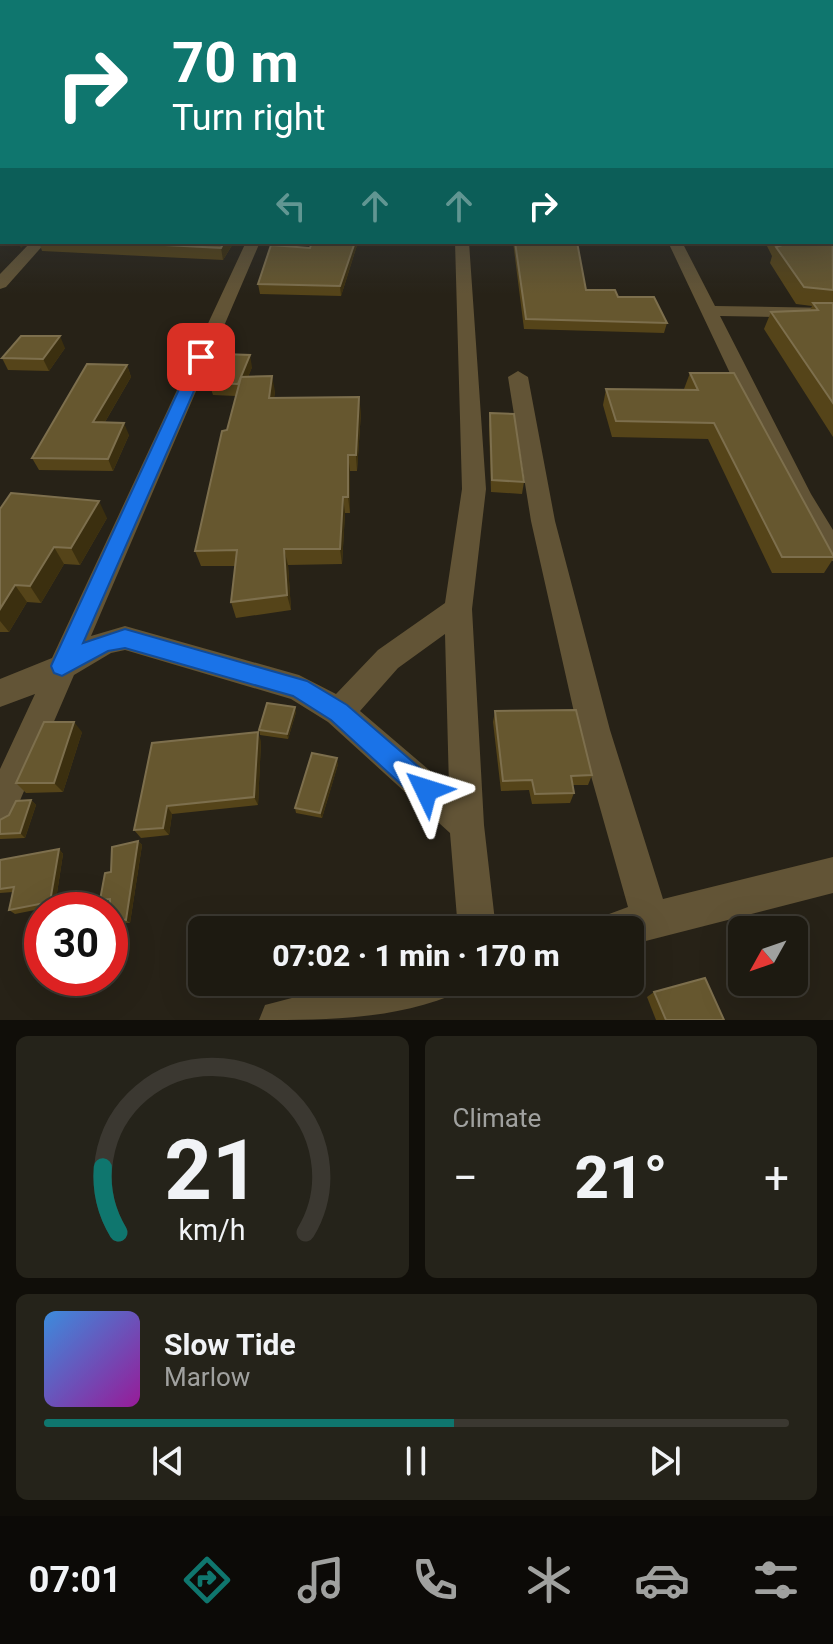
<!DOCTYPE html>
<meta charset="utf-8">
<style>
:root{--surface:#1d1a11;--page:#25231a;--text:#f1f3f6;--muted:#a0a19f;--line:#3b3831;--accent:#0f766e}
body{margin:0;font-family:Roboto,sans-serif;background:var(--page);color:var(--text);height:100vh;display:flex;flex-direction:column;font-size:30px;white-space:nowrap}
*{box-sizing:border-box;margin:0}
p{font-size:26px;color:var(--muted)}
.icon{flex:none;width:44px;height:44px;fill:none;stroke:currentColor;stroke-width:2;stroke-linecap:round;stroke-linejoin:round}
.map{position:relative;height:1020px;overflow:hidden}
.sheet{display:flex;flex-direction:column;gap:16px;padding:16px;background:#100e09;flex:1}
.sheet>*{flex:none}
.banner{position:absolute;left:0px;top:0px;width:834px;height:244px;box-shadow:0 8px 32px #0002,0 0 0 2px var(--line);background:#0f766e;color:#fff;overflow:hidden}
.needle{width:52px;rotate:230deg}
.tools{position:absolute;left:728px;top:916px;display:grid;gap:16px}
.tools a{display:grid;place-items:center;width:80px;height:80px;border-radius:12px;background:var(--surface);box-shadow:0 8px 32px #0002,0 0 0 2px var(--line);font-size:40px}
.speed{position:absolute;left:24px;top:892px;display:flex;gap:16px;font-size:40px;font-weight:700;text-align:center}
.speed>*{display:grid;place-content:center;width:104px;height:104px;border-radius:50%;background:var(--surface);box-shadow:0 8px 32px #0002,0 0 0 2px var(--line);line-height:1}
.speed .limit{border:12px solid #d22;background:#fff;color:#111}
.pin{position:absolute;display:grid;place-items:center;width:68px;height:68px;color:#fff;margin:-34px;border-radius:16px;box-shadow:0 4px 12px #0006}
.me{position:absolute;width:88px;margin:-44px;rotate:311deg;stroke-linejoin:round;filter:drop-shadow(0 0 6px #0008)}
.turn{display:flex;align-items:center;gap:28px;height:168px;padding:0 40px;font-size:36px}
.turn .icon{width:104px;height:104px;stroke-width:2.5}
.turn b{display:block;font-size:56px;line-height:68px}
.lanes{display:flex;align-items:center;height:76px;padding:0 40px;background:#0003;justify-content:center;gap:40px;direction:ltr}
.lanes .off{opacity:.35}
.big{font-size:60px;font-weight:800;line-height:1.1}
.sheet .widget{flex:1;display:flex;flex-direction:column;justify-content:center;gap:12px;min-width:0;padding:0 28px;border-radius:12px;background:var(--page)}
.sheet .dial{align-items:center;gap:0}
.dial svg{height:208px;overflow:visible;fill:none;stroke:var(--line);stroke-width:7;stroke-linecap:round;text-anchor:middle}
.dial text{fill:var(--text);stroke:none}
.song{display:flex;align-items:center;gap:24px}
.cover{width:96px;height:96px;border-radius:12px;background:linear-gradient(135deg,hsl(210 70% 55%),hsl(300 70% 35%))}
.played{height:8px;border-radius:4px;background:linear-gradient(90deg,var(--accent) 55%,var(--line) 55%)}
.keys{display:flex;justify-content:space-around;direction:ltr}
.heat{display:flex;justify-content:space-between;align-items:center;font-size:44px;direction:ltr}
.sheet .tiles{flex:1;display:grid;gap:16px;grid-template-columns:1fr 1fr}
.widget:last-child{grid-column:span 2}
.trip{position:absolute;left:188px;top:916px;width:456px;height:80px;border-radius:12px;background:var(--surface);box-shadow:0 8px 32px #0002,0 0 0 2px var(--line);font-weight:800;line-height:80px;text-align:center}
.menu{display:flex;height:128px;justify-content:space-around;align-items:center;background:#0c0a07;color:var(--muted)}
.menu .icon{width:56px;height:56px}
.menu .on{color:var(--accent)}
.menu b{font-size:36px;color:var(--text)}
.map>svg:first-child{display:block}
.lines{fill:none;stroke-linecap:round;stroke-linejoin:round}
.minor{fill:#625436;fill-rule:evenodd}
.wall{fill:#554419}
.shaded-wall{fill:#3b2f0f}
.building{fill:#66572f;stroke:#7d6f4d;stroke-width:2}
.route{fill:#1a73e8;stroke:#114b97;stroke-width:2}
</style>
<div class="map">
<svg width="833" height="1020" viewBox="0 0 833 1020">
<rect width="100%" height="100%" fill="#272217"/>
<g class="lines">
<!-- minor -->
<g class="minor">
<path d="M31,242H46L6,287L0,289V274Z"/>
<path d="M246,242H260L91,636L125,626L299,675L336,694L378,650L445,603L462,489L455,242H469L486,489L472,609L484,825L496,930H458L450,833L328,722L291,699L125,650L111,653L74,675L12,819L0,824V769L35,694L0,707V679L52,658ZM445,634L449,787L360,711L398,668Z"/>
<path d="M668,242H682L715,306L833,308V318L720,316L811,494L833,530V561L824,558L788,496Z"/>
<path d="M518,371L528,377L555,521L610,730L663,899L833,857V893L630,945V930H595L601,917L628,907L578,730L531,521L508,377Z"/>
<path d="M353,982H456L450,996C388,1020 325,1020 259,1020L265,1005Z"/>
</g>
</g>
<!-- wall -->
<g class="wall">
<rect x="0" y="151" width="2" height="62"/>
<path d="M833,172V437L764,329L771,312L810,310L812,306L796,304L770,263L772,256L765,242H832Z"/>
<path d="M39,242H234L223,260L42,251Z"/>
<path d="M312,242H358L341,296L260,294L258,284L310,248Z"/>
<path d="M513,242H623L610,243L609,246L577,245L586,290L618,297L667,323L664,333L524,329Z"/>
<path d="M65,348L49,371L8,370L2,358Z"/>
<path d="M127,365L131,377L105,422L129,435L113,471L39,470L32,458Z"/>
<path d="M252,367L248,377L275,391L274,398L361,412L357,471H350V513H345L342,564L288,565L291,610L236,618L231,602L235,566H201L195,551L236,396L213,395L209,383Z"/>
<path d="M690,373L833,555V559L824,573H772L708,439L612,437L603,405L606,389H684Z"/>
<path d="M490,413L524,482L522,494L491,492L489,425Z"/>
<path d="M0,509L107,518L80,565L64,564L41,603L27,602L9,632H0Z"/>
<path d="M495,711L592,775L588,785H573L574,793L570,803L532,804L529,790L501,791L493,722Z"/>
<path d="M296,712L288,739L260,735L259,730Z"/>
<path d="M82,732L63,792L26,793L16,783Z"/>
<path d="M261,741L258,805L172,814L169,835L141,838L134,830L152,743Z"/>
<path d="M338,764L322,818L296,813L295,808Z"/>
<path d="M31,800L36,805L25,838L0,839V820L9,815Z"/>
<path d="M138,841L142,845L130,923L113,922L110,919V904H105L100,900L111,872Z"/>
<path d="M59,849L63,854L55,906L15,914L9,910L13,892L0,893V860Z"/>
<path d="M654,992L724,1020H656L647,997Z"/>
</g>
<!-- shaded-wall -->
<g class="shaded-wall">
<path d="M18,242H28L21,248Z"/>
<path d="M224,242H234L223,260L221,248Z"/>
<path d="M355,242H358L341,296L340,286Z"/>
<path d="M60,336L65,348L49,371L43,359Z"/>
<path d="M250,355L252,367L241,396L238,384Z"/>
<path d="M127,365L131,377L98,434L93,422Z"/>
<path d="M272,376L275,391L272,414L269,398Z"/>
<path d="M359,397L361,412L357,471L356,455Z"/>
<path d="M124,423L129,435L113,471L108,459Z"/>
<path d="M348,455L350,471V513L348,497Z"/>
<path d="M343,497L345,513L342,564L340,549Z"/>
<path d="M99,501L107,518L80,565L71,548Z"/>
<path d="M54,547L64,564L41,603L30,586Z"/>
<path d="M284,549L288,565L291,610L287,595Z"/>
<path d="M15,585L27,602L9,632L0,621V609Z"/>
<path d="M295,707L296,712L288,739L287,734Z"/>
<path d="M74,722L82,732L63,792L54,783Z"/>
<path d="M258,732L261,741L258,805L254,797Z"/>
<path d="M337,758L338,764L322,818L320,813Z"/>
<path d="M31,800L36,805L25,838L20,833Z"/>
<path d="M167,806L172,814L169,835L163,828Z"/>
<path d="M138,841L142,845L130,923L126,920Z"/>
<path d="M59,849L63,854L55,906L50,902Z"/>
</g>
<!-- building -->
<g class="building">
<rect x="0" y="151" width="2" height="51"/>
<path d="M832,171L833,290L804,287L776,247L782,245L781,242H832Z"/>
<path d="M108,242H224L221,248Z"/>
<path d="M312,242H355L340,286L258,284L271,245L310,248Z"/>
<path d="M515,242H577L586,290H615L618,297H654L667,323L526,319Z"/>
<path d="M813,303H833V403L771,312L818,310Z"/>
<path d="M21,336H60L43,359L2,358Z"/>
<path d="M223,354L250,355L238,384L209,383Z"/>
<path d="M87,364L127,365L93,422L124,423L108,459L32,458Z"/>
<path d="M690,373H734L833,555V557H782L714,423L616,421L606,389L698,390Z"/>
<path d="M272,376L269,398L359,397L356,455H348V497H343L340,549H284L287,595L231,602L237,550L195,551L222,431L227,430L241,377Z"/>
<path d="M490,413L514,414L524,482L492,480Z"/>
<path d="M11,493L99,501L71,548L54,547L30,586L15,585L0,609V509Z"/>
<path d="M267,703L295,707L287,734L259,730Z"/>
<path d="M576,710L592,775L571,776L574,793L535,794L532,780L503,781L495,711Z"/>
<path d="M44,722H74L54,783H16Z"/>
<path d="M258,732L254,797L167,806L163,828L134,830L152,743Z"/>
<path d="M312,753L337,758L320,813L295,808Z"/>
<path d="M31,800L20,833L0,834V820L9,815L16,801Z"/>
<path d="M138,841L126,920L110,918V899L100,900L105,873L111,872L112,847Z"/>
<path d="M59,849L50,902L9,910L14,887L0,889V860Z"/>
<path d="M705,978L724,1020H666L654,992Z"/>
</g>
<!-- sky -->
<linearGradient id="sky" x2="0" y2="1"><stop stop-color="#15130d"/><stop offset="0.51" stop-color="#414447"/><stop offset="1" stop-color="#414447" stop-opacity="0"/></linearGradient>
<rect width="833" height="294" fill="url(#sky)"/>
<!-- route -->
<path class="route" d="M201,353L209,357L83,643L125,629L307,681L347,705L435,781L439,790L435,799L426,802L417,799L331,720L293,696L125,648L108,651L62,676L54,673L51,666L194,357Z"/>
</svg>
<div class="tools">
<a><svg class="needle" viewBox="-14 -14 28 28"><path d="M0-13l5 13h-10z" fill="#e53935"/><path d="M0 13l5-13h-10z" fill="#a0a19f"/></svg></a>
</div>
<div class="speed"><div class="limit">30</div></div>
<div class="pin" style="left:201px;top:357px;background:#d93025"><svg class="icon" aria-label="arrive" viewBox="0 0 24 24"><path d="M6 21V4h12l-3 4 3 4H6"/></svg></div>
<svg class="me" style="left:426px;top:790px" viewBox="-20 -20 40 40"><path d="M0-17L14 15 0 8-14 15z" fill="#1a73e8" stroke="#fff" stroke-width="4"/></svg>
<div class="trip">07:02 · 1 min · 170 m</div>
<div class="banner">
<div class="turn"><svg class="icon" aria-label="right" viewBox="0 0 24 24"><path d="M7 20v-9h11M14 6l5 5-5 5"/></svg><div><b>70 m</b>Turn right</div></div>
<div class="lanes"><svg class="icon off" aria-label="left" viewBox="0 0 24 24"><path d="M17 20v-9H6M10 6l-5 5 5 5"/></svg><svg class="icon off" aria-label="ahead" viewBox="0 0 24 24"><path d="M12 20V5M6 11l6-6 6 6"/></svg><svg class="icon off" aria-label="ahead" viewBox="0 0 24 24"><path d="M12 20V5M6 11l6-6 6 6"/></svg><svg class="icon" aria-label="right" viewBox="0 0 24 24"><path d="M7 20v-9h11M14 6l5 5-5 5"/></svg></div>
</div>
</div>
<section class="sheet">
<div class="tiles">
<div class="widget dial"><svg viewBox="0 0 100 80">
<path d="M14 69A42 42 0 1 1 86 69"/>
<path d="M14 69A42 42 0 0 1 8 44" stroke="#0f766e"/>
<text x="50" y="56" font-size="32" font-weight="700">21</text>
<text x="50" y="72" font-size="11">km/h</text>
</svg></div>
<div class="widget"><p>Climate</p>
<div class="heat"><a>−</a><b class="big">21°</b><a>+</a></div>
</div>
<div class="widget">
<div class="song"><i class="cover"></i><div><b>Slow Tide</b><p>Marlow</p></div></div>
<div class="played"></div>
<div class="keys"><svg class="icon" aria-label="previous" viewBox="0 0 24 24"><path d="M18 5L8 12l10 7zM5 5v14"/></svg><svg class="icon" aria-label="pause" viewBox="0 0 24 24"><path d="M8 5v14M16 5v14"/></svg><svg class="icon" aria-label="next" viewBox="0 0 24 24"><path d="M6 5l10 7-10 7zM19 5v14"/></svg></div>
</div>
</div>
</section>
<nav class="menu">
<b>07:01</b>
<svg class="icon on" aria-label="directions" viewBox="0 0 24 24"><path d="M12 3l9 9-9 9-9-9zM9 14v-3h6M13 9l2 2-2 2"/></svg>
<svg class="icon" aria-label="music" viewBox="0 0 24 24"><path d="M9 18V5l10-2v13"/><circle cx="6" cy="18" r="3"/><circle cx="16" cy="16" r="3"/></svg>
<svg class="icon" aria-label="phone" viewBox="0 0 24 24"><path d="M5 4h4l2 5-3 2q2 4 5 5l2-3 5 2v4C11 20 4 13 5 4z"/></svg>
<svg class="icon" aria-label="climate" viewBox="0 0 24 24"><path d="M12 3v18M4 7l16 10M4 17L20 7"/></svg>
<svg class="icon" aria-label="car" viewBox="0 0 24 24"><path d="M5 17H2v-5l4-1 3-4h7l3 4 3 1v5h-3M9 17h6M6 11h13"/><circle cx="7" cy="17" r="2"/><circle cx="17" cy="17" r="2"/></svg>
<svg class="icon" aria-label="filters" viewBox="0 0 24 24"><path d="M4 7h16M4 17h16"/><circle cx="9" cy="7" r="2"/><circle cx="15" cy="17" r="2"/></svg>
</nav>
